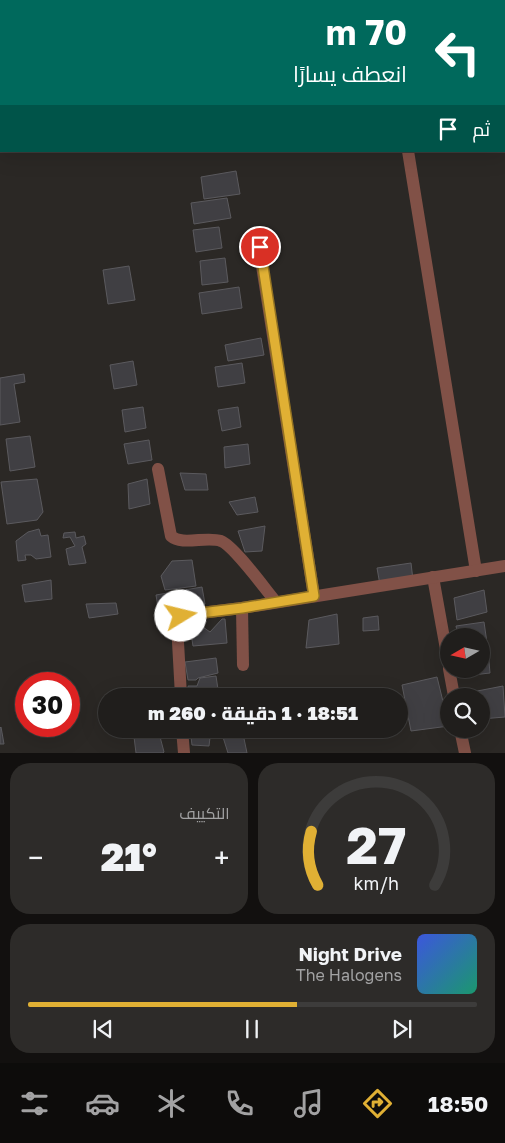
<!DOCTYPE html>
<html lang="ar">
<meta charset="utf-8">
<style>
:root{--surface:#201e1c;--page:#2d2b29;--text:#f1f3f6;--muted:#a2a2a3;--line:#3d3c3b;--accent:#e0b034}
body{margin:0;font-family:"Golos Text",Cairo,sans-serif;background:var(--page);color:var(--text);direction:rtl;height:100vh;display:flex;flex-direction:column;font-size:19px;white-space:nowrap}
*{box-sizing:border-box;margin:0}
p{font-size:16px;color:var(--muted)}
.icon{flex:none;width:28px;height:28px;fill:none;stroke:currentColor;stroke-width:2;stroke-linecap:round;stroke-linejoin:round}
.map{position:relative;height:753px;overflow:hidden;direction:ltr}
.panel{display:flex;flex-direction:column;gap:10px;padding:10px;background:#12100f;flex:1}
.panel>*{flex:none}
.top-card{position:absolute;left:0px;top:0px;width:505px;height:152px;box-shadow:0 5px 20px #0002,0 0 0 1px var(--line);direction:rtl;background:#00695c;color:#fff;overflow:hidden}
.needle{width:32px;rotate:261deg}
.controls{position:absolute;left:440px;top:628px;display:grid;gap:10px}
.controls a{display:grid;place-items:center;width:50px;height:50px;border-radius:50%;background:var(--surface);box-shadow:0 5px 20px #0002,0 0 0 1px var(--line);font-size:25px}
.speed{position:absolute;left:15px;top:672px;display:flex;gap:10px;font-size:25px;font-weight:700;text-align:center}
.speed>*{display:grid;place-content:center;width:65px;height:65px;border-radius:50%;background:var(--surface);box-shadow:0 5px 20px #0002,0 0 0 1px var(--line);line-height:1}
.speed .limit{border:8px solid #d22;background:#fff;color:#111}
.pin{position:absolute;display:grid;place-items:center;width:42px;height:42px;color:#fff;margin:-21px;border:2px solid #fff;border-radius:50%;box-shadow:0 1px 5px #0007}
.me{position:absolute;width:55px;margin:-28px;rotate:81deg;stroke-linejoin:round;filter:drop-shadow(0 0 4px #0008)}
.turn{display:flex;align-items:center;gap:18px;height:105px;padding:0 15px;font-size:22px}
.turn .icon{width:65px;height:65px;stroke-width:2.5}
.turn b{display:block;font-size:35px;line-height:42px}
.then{display:flex;align-items:center;height:48px;padding:0 15px;background:#0003;gap:10px;font-size:19px}
.big{font-size:38px;font-weight:800;line-height:1.1}
.panel .card{flex:1;display:flex;flex-direction:column;justify-content:center;gap:8px;min-width:0;padding:0 18px;border-radius:20px;background:var(--page)}
.panel .dial{align-items:center;gap:0}
.dial svg{height:130px;overflow:visible;fill:none;stroke:var(--line);stroke-width:7;stroke-linecap:round;text-anchor:middle}
.dial text{fill:var(--text);stroke:none}
.song{display:flex;align-items:center;gap:15px}
.cover{width:60px;height:60px;border-radius:8px;background:linear-gradient(135deg,hsl(230 70% 55%),hsl(160 70% 35%))}
.played{height:5px;border-radius:2px;background:linear-gradient(90deg,var(--accent) 60%,var(--line) 60%)}
.keys{display:flex;justify-content:space-around;direction:ltr}
.heat{display:flex;justify-content:space-between;align-items:center;font-size:28px;direction:ltr}
.panel .tiles{flex:1;display:grid;gap:10px;grid-template-columns:1fr 1fr}
.card:last-child{grid-column:span 2}
.trip{position:absolute;left:98px;top:688px;width:310px;height:50px;border-radius:25px;background:var(--surface);box-shadow:0 5px 20px #0002,0 0 0 1px var(--line);font-weight:800;line-height:50px;text-align:center;direction:rtl}
.dock{display:flex;height:80px;justify-content:space-around;align-items:center;background:#0d0c0b;color:var(--muted)}
.dock .icon{width:35px;height:35px}
.dock .on{color:var(--accent)}
.dock b{font-size:22px;color:var(--text)}
.map>svg:first-child{display:block}
.building{fill:#403f43;stroke:#5b5a5e}
.lines{fill:none;stroke-linecap:round;stroke-linejoin:round}
.street{stroke:#815147;stroke-width:12}
.route-casing{stroke:#927222;stroke-width:12}
.route{stroke:#e0b034;stroke-width:9}
</style>
<div class="map">
<svg width="505" height="753" viewBox="0 0 505 753">
<rect width="100%" height="100%" fill="#2b2825"/>
<!-- building -->
<g class="building">
<rect x="0" y="48" width="1" height="31"/>
<path d="M236,171L240,194L204,199L201,177Z"/>
<path d="M227,198L231,218L194,224L191,203Z"/>
<path d="M219,227L222,248L196,252L193,230Z"/>
<path d="M225,258L228,282L202,285L200,261Z"/>
<path d="M129,266L135,300L108,304L103,270Z"/>
<path d="M239,287L242,308L202,314L199,293Z"/>
<path d="M261,338L264,355L228,361L225,345Z"/>
<path d="M133,361L137,385L114,389L110,365Z"/>
<path d="M242,363L245,383L218,387L215,367Z"/>
<path d="M24,374L25,382L14,384L20,422L0,425V378Z"/>
<path d="M143,407L146,428L125,432L122,410Z"/>
<path d="M238,407L241,427L222,431L218,410Z"/>
<path d="M30,436L35,467L10,471L6,439Z"/>
<path d="M149,440L152,460L128,464L124,444Z"/>
<path d="M248,444L250,464L225,468L224,447Z"/>
<path d="M180,473L206,474L208,490H185Z"/>
<path d="M37,479L43,512L37,520L7,524L1,482Z"/>
<path d="M147,479L150,504L129,509L128,484Z"/>
<path d="M255,497L258,512L237,515L229,502Z"/>
<path d="M265,526L262,551L245,552L238,531Z"/>
<path d="M39,529L41,536L48,535L51,557L36,559L31,555H25L26,560L18,561L16,541L28,532Z"/>
<path d="M75,532L76,538L84,536L86,544L82,547L86,563L69,565L66,549L75,546L70,537L63,538L64,533Z"/>
<path d="M192,560L196,586L165,590L161,576L172,561Z"/>
<path d="M411,563L413,580L380,585L377,568Z"/>
<path d="M51,580L52,599L25,602L22,585Z"/>
<path d="M202,587L205,604L159,614L156,595Z"/>
<path d="M484,590L487,612L457,620L454,598Z"/>
<path d="M116,603L118,614L89,618L86,604Z"/>
<path d="M337,614L339,644L306,648L309,620Z"/>
<path d="M378,616L379,630L363,631V618Z"/>
<path d="M222,619H225L227,643L193,646L190,627L200,625L210,632Z"/>
<path d="M484,622L487,643L481,644V636H458L456,626Z"/>
<path d="M488,651L490,673L464,676V669H481V652Z"/>
<path d="M216,658L218,673L198,678L196,680H188L185,662Z"/>
<path d="M216,676L219,696H190L188,686H197L200,678Z"/>
<path d="M437,677L449,726L411,731L402,685Z"/>
<path d="M503,686L505,717L481,719V696H467V693Z"/>
<path d="M1,727L4,744H0V728Z"/>
<path d="M190,729H211L209,746L192,745Z"/>
<path d="M236,729H242L247,753H228L222,734Z"/>
<path d="M159,733L164,752L163,753H136L134,737Z"/>
</g>
<g class="lines">
<!-- street -->
<g class="street">
<path d="M192,1V0"/>
<path d="M0,35H1"/>
<path d="M408,151L476,571"/>
<path d="M259,247L314,596"/>
<path d="M158,469L171,536C182,546 206,536 221,541C234,546 265,589 276,602"/>
<path d="M433,577L449,666"/>
<path d="M242,608L243,665"/>
<path d="M449,669L454,696"/>
<path d="M181,696L177,624V620L184,615L242,608L505,566"/>
<path d="M182,729L184,753"/>
<path d="M460,729L465,753"/>
</g>
</g>
<g class="lines">
<!-- route casing -->
<g class="route-casing">
<path id="route" d="M181,616L184,615L242,608L314,596L260,247"/>
</g>
<!-- route -->
<use href="#route" class="route"/>
</g>
</svg>
<div class="controls">
<a><svg class="needle" viewBox="-14 -14 28 28"><path d="M0-13l5 13h-10z" fill="#e53935"/><path d="M0 13l5-13h-10z" fill="#a2a2a3"/></svg></a>
<a><svg class="icon" aria-label="search" viewBox="0 0 24 24"><circle cx="10" cy="10" r="6"/><path d="M15 15l6 6"/></svg></a>
</div>
<div class="speed"><div class="limit">30</div></div>
<div class="pin" style="left:260px;top:247px;background:#d93025"><svg class="icon" aria-label="arrive" viewBox="0 0 24 24"><path d="M6 21V4h12l-3 4 3 4H6"/></svg></div>
<svg class="me" style="left:181px;top:616px" viewBox="-20 -20 40 40"><circle r="19" fill="#fff"/><path d="M0-13L10 11 0 6-10 11z" fill="#e0b034"/></svg>
<div class="trip">18:51 · 1 دقيقة · 260 m</div>
<div class="top-card">
<div class="turn"><svg class="icon" aria-label="left" viewBox="0 0 24 24"><path d="M17 20v-9H6M10 6l-5 5 5 5"/></svg><div><b>70 m</b>انعطف يسارًا</div></div>
<div class="then">ثم<svg class="icon" aria-label="arrive" viewBox="0 0 24 24"><path d="M6 21V4h12l-3 4 3 4H6"/></svg></div>
</div>
</div>
<section class="panel">
<div class="tiles">
<div class="card dial"><svg viewBox="0 0 100 80">
<path d="M14 69A42 42 0 1 1 86 69"/>
<path d="M14 69A42 42 0 0 1 10 36" stroke="#e0b034"/>
<text x="50" y="56" font-size="32" font-weight="700">27</text>
<text x="50" y="72" font-size="11">km/h</text>
</svg></div>
<div class="card"><p>التكييف</p>
<div class="heat"><a>−</a><b class="big">21°</b><a>+</a></div>
</div>
<div class="card">
<div class="song"><i class="cover"></i><div><b>Night Drive</b><p>The Halogens</p></div></div>
<div class="played"></div>
<div class="keys"><svg class="icon" aria-label="previous" viewBox="0 0 24 24"><path d="M18 5L8 12l10 7zM5 5v14"/></svg><svg class="icon" aria-label="pause" viewBox="0 0 24 24"><path d="M8 5v14M16 5v14"/></svg><svg class="icon" aria-label="next" viewBox="0 0 24 24"><path d="M6 5l10 7-10 7zM19 5v14"/></svg></div>
</div>
</div>
</section>
<nav class="dock">
<b>18:50</b>
<svg class="icon on" aria-label="directions" viewBox="0 0 24 24"><path d="M12 3l9 9-9 9-9-9zM9 14v-3h6M13 9l2 2-2 2"/></svg>
<svg class="icon" aria-label="music" viewBox="0 0 24 24"><path d="M9 18V5l10-2v13"/><circle cx="6" cy="18" r="3"/><circle cx="16" cy="16" r="3"/></svg>
<svg class="icon" aria-label="phone" viewBox="0 0 24 24"><path d="M5 4h4l2 5-3 2q2 4 5 5l2-3 5 2v4C11 20 4 13 5 4z"/></svg>
<svg class="icon" aria-label="climate" viewBox="0 0 24 24"><path d="M12 3v18M4 7l16 10M4 17L20 7"/></svg>
<svg class="icon" aria-label="car" viewBox="0 0 24 24"><path d="M5 17H2v-5l4-1 3-4h7l3 4 3 1v5h-3M9 17h6M6 11h13"/><circle cx="7" cy="17" r="2"/><circle cx="17" cy="17" r="2"/></svg>
<svg class="icon" aria-label="filters" viewBox="0 0 24 24"><path d="M4 7h16M4 17h16"/><circle cx="9" cy="7" r="2"/><circle cx="15" cy="17" r="2"/></svg>
</nav>
